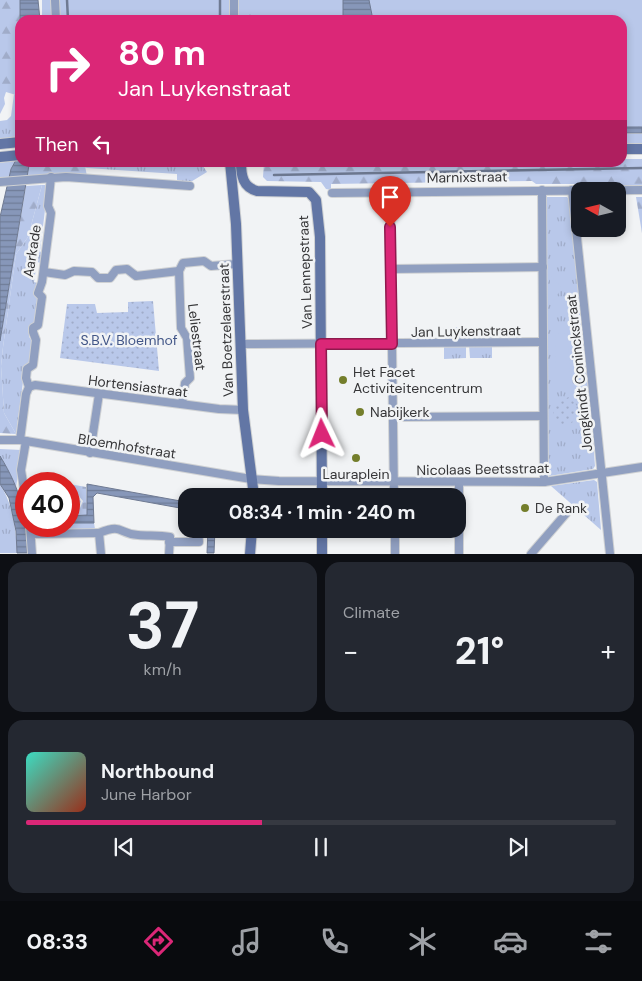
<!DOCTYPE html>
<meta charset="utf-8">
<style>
:root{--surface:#171b24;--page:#242831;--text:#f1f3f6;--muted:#9ea1a6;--line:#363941;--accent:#db2777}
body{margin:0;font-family:"DM Sans",sans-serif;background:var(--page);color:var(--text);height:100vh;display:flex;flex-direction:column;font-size:19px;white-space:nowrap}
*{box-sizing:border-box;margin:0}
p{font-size:16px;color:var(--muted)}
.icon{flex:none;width:28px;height:28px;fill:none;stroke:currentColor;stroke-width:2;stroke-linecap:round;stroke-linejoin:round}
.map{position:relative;height:554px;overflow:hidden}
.panel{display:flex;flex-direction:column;gap:8px;padding:8px;background:#0d0f14;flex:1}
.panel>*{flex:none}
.guide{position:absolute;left:15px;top:15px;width:612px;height:152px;border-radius:15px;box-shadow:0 2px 8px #0003;background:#db2777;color:#fff;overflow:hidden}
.needle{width:32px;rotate:278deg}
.controls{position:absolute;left:571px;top:182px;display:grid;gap:10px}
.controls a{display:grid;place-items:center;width:55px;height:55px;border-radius:10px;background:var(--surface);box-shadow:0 2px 8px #0003;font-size:25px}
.speed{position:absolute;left:15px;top:472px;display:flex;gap:10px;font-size:25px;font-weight:700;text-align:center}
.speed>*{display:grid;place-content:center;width:65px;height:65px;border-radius:50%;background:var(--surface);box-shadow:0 2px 8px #0003;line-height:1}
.speed .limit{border:8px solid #d22;background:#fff;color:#111}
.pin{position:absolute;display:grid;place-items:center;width:42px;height:42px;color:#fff;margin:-51px -21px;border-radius:50% 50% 50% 0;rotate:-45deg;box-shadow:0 0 5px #0007}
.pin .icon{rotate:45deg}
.me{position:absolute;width:55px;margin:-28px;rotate:358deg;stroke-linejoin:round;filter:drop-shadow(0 0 4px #0008)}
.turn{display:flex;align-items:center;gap:18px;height:105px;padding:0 20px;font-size:22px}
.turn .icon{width:65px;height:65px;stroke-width:2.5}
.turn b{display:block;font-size:35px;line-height:42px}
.then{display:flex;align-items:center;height:48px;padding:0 20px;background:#0003;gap:10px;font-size:19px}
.big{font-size:38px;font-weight:700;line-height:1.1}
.panel .tile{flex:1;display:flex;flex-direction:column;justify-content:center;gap:8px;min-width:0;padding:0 18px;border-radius:15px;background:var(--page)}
.panel .dial{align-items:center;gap:0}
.dial b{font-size:65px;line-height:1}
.song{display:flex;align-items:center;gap:15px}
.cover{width:60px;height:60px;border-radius:8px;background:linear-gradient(135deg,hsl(170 70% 55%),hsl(10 70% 35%))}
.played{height:5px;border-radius:2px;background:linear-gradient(90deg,var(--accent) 40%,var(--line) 40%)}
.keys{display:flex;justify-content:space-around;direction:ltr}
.heat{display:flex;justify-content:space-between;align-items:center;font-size:28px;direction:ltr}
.panel .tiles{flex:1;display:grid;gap:8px;grid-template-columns:1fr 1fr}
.tile:last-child{grid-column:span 2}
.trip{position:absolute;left:178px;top:488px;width:288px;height:50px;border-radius:15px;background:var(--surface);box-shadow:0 2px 8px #0003;font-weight:700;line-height:50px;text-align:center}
.dock{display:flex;height:80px;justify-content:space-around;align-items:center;background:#090b0e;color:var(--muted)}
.dock .icon{width:35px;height:35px}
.dock .on{color:var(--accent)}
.dock b{font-size:22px;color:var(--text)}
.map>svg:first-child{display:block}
.grass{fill:url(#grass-tufts)}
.forest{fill:url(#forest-firs)}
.cemetery{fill:url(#cemetery-stones)}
.park{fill:url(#park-dots)}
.pitch{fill:#b9c8ea}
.water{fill:url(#water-rules);stroke:#6f7a92}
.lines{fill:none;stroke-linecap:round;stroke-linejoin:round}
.stream{stroke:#6f7a92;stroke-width:2.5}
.street-casing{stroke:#cfd1d3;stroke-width:10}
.secondary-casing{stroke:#cfd1d3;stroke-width:12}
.street{stroke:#909fc0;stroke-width:8}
.secondary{stroke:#6276a5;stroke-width:10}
.route-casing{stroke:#8e194d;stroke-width:12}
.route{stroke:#db2777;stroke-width:9}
.poi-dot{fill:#747e2b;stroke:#f1f3f5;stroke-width:2}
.labels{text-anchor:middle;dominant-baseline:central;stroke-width:5;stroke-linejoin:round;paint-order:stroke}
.street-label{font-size:14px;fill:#363638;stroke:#f1f3f5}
.park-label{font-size:14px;fill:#425687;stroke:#f1f3f5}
.poi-label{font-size:14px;fill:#363638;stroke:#f1f3f5;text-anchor:start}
</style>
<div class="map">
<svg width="642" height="554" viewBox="0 0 642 554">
<defs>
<pattern id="grass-tufts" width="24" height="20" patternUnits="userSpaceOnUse" patternTransform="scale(1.25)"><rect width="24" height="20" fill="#b9c8ea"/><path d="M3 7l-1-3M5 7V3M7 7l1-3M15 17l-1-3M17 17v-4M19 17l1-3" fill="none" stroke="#a0acc9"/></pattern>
<pattern id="forest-firs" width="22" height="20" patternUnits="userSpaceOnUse" patternTransform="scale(1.25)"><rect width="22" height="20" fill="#b9c8ea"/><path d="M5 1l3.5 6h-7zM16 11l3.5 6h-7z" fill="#a0acc9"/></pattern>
<pattern id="cemetery-stones" width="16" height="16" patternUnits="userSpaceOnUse" patternTransform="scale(1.25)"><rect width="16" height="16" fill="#b9c8ea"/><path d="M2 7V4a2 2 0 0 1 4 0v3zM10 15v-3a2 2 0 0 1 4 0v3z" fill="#a0acc9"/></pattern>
<pattern id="park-dots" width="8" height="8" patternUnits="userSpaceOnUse" patternTransform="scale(1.25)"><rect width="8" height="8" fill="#b9c8ea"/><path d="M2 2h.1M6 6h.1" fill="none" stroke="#a0acc9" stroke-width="1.8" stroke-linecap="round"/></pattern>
<pattern id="water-rules" width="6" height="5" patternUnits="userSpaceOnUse" patternTransform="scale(1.25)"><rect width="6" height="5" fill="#8797b9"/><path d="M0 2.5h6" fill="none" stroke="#6f7c97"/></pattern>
</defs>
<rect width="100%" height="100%" fill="#f1f3f5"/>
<!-- grass -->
<g class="grass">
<path d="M14,94L18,97L16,131L20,137L0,139V121L7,120L11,116Z"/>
<path d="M622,134H642V146H623Z"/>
<path d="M16,160L11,169L9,178L0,179V163Z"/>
<path d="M46,163H201L207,172L189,183L177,182V174L87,168L71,164Z"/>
<path d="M42,185H48L40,251L43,256L42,263L37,262L34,282L37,283L35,294L39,298L35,322L31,326L29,337L33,341L29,364L25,367L16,434L4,413L1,366L3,347L16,254L28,237Z"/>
<path d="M545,197H567L569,199L584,331L595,466L593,469L549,476L547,475Z"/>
<path d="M466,327V340H444L443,328Z"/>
<rect x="469" y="327" width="23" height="13"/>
<path d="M466,345V358L444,359V346Z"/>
<path d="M469,345H492V358H470Z"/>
<path d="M0,449L22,450L16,487L0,456Z"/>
<path d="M594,480L597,482L601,530L551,486Z"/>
<path d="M0,484C13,505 16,529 17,553H0Z"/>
<path d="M69,523H94L95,529L36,531L35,528L69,526Z"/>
</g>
<!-- forest -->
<g class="forest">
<path d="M0,0H20L19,85L16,95L6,92L0,110Z"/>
<path d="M642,44V127H623V108Z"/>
<path d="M623,159H642V186L584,187L581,184H536L532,181L331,184V190L326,189L321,182L267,181L263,177L264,162H622Z"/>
<path d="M28,163L85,166L87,176H28Z"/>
<path d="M42,185L28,237L16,254L3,347L1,366L4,413L16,434L0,433V341L26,186Z"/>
<path d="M636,197H642V233Z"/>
</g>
<!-- cemetery -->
<path class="cemetery" d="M69,484L86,487L87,515L69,516V510L80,508L83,501L78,495L72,496L70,501L72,504L76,503L75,497L81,501L79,507L69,508Z"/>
<!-- park -->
<g class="park">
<path d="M153,301L159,371L60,358L67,304H95L97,313L128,312V302Z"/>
<path d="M569,397L578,407L572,423L563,426L552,417L557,402Z"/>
</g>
<!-- pitch -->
<g class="pitch">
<path d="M42,0H642V122H623L622,20H42Z"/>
<path d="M0,74L5,104L0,114Z"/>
<path d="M550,275L562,288L550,305Z"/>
<path d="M568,333L570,372H556L555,334Z"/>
</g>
<!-- water -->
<g class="water">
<path d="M20,0H38L40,20H20Z"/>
<path d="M343,0H369L373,20H343Z"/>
<path d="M20,60V162L28,163L29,165L0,341V217L11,169L16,160L19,137L16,131V122Z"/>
<rect x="623" y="127" width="19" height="6"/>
<path d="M0,456C21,490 26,514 27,553H17L16,531L9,498L0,484Z"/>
<path d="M87,484L186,502V507L181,506L180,508L97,493L93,497L94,523H69V516L87,515Z"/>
<path d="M208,529H215L214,553H207Z"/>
</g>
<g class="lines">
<!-- stream -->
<g class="stream">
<path d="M67,0L68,20"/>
<path d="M250,16V20"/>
<path d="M220,20V0"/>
<path d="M274,175L642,168"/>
</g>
<!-- street casing -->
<g class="street-casing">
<g id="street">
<path d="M55,0L56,20"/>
<path d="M234,20V0"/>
<path d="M0,182L66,177L190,186"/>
<path d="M542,190L544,482"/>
<path d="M572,190L610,554"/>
<path d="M390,192L394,496"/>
<path d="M332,193L642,190"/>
<path d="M391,269L543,267"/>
<path d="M179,271L181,328L187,338L190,378L185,383L182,404"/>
<path d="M44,272L65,275L74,271L92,272L98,278H110L116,270L127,269L136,276L179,271L183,263L204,261L211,266L237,264"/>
<path d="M240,344L543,342"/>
<path d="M29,387L35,385L219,409L243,410"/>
<path d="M393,417L543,416"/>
<path d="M0,440H20L251,479L279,481L544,482L642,467"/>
<path d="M20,440L26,394L29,387L26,378L27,369L33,365L36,340L33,332V328L38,325L42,297L38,293L42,282L51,213L48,206L51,177"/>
<path d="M90,453L99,394"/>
<path d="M459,483V554"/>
<path d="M26,501L21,470L26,441"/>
<path d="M30,526L32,554"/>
<path d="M395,529V554"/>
<path d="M31,534L99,533"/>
<path d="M169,542H199L198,529"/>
<path d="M101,554L99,533C124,523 118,534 138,535C149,536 159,535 170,537L169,554"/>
<path d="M531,554L570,509"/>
</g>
</g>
<!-- secondary casing -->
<g class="secondary-casing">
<g id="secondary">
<path d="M0,144L20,142"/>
<path d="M622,149H642"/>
<path d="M0,157L20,155"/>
<path d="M230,162L236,224L243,410L254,496"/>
<path d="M241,162C241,176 243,187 257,191L309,192L316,200L320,237L322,496"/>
<path d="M250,554L252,529"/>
<path d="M322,554V529"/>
</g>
</g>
<!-- street -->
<use href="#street" class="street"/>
<!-- secondary -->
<use href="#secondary" class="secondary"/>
</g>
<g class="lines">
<!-- route casing -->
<g class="route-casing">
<path id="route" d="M322,434L321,344H392L390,227"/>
</g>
<!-- route -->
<use href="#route" class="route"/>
</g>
<!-- markers -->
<g class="poi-dot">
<circle cx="343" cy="380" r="5"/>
<circle cx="360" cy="412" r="5"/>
<circle cx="356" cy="458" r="5"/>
<circle cx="525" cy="508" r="5"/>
</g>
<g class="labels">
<!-- street labels -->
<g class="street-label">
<text transform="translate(467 177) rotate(-1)">Marnixstraat</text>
<text transform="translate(32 251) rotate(-81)">Aarkade</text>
<text transform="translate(305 272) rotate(-92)">Van Lennepstraat</text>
<text transform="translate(226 330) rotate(-92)">Van Boetzelaerstraat</text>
<text transform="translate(466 331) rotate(-1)">Jan Luykenstraat</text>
<text transform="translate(197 337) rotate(83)">Leliestraat</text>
<text transform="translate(579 373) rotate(-96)">Jongkindt Coninckstraat</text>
<text transform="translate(138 386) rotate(7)">Hortensiastraat</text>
<text transform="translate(127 446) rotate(9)">Bloemhofstraat</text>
<text transform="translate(483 469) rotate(-1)">Nicolaas Beetsstraat</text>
</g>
<!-- park labels -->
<g class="park-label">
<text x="129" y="340">S.B.V. Bloemhof</text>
</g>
<!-- poi labels -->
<g class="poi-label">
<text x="353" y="372">Het Facet<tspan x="353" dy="16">Activiteitencentrum</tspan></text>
<text x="370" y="412">Nabijkerk</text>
<text x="356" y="474" text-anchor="middle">Lauraplein</text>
<text x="535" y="508">De Rank</text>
</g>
</g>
</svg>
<div class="controls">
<a><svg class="needle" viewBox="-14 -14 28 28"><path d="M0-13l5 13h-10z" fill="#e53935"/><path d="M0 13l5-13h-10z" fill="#9ea1a6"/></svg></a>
</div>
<div class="speed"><div class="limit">40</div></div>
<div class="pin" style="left:390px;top:227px;background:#d93025"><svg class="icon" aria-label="arrive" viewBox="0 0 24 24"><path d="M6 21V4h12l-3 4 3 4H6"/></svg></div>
<svg class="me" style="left:322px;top:434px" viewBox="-20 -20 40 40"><path d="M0-17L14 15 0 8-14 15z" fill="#db2777" stroke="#fff" stroke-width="4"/></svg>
<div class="trip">08:34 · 1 min · 240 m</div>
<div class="guide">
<div class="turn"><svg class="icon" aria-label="right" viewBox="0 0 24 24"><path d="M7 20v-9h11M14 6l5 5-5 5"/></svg><div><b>80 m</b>Jan Luykenstraat</div></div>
<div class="then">Then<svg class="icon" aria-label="left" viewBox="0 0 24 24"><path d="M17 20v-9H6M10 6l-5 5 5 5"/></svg></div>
</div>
</div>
<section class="panel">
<div class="tiles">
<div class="tile dial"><b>37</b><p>km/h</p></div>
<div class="tile"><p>Climate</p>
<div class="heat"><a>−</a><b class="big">21°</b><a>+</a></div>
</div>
<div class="tile">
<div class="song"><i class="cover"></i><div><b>Northbound</b><p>June Harbor</p></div></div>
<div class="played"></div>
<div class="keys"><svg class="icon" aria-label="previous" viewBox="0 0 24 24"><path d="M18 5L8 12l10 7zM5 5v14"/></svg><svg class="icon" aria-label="pause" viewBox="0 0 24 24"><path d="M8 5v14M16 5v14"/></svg><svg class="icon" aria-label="next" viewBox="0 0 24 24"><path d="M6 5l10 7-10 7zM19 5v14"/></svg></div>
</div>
</div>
</section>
<nav class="dock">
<b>08:33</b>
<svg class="icon on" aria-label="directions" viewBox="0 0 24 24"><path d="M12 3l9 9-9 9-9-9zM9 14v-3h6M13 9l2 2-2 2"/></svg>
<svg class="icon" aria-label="music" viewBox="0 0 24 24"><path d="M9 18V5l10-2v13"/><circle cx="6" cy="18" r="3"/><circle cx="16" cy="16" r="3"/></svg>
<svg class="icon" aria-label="phone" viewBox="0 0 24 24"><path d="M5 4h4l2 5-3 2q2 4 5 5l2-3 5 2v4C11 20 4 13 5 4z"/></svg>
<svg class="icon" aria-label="climate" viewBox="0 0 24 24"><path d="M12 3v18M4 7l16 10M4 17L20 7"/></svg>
<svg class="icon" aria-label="car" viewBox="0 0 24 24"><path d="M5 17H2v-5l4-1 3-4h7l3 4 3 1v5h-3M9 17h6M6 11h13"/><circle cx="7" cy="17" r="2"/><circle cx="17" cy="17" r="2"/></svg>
<svg class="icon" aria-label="filters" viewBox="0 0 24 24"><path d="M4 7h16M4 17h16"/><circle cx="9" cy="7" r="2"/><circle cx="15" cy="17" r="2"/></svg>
</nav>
